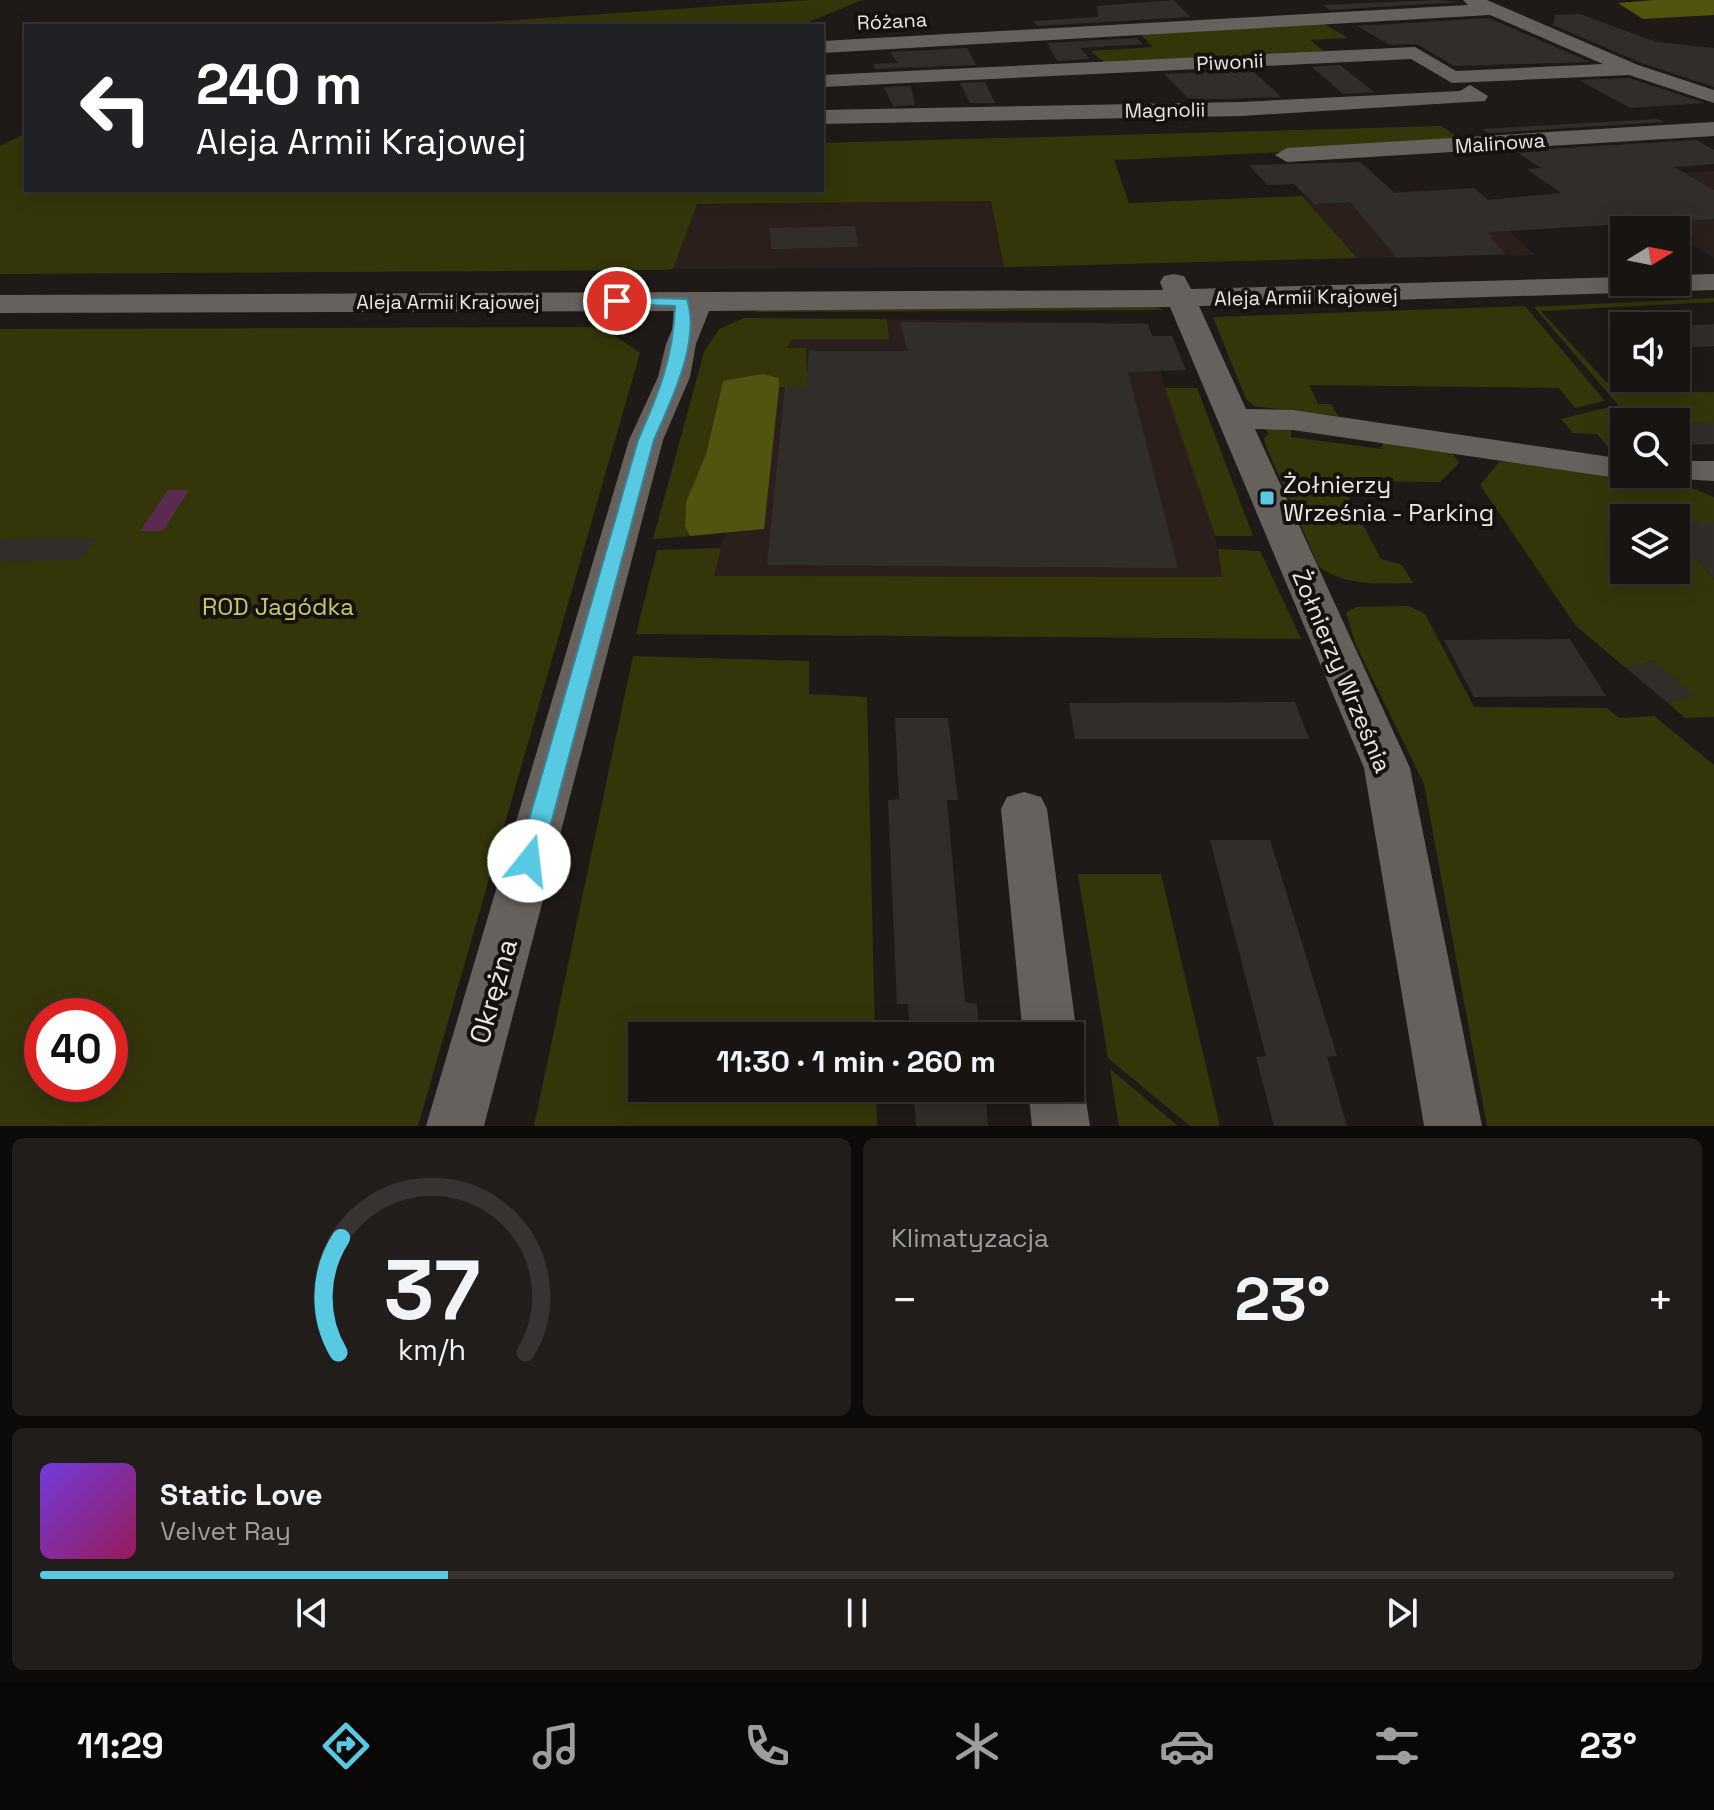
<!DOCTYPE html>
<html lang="pl">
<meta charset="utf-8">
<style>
:root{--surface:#171412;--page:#201d1b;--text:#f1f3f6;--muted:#9e9e9f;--line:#363332;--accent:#57c9e2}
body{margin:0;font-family:"Space Grotesk",sans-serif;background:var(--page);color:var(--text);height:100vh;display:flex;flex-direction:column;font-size:30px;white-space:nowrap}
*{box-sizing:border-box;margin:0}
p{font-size:26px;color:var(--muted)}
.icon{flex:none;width:44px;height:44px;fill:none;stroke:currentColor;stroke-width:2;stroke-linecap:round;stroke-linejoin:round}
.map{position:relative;height:1126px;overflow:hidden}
.side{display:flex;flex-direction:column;gap:12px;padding:12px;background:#0d0b0a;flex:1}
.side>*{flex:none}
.top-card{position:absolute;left:24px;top:24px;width:800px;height:168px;border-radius:0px;box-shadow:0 4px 20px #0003,0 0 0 2px var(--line);background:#202124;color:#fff;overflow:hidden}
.needle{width:52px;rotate:80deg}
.buttons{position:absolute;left:1610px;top:216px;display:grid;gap:16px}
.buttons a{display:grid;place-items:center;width:80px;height:80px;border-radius:0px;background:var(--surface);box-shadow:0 4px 20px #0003,0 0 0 2px var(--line);font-size:40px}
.speed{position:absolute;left:24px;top:998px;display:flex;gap:16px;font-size:40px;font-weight:700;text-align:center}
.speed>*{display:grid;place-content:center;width:104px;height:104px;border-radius:50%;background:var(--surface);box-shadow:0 4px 20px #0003,0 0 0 2px var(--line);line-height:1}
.speed .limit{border:12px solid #d22;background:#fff;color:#111}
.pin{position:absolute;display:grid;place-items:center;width:68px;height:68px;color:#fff;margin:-34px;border:4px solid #fff;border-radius:50%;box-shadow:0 2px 8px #0007}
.me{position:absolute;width:88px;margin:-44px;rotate:16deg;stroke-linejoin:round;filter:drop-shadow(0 0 6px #0008)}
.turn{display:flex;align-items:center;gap:28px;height:168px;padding:0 40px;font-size:36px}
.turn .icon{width:104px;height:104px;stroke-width:2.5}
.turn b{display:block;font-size:56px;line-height:68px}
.big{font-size:60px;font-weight:700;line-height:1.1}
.side .tile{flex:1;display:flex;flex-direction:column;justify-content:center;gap:12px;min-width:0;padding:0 28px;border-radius:12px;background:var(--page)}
.side .dial{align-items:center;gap:0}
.dial svg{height:208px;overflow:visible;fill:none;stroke:var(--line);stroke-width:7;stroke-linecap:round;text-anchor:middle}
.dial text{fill:var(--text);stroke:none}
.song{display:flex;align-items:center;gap:24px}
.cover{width:96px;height:96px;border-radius:12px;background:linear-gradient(135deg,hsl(260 70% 55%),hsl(330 70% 35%))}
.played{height:8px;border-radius:4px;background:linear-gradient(90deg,var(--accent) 25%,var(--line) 25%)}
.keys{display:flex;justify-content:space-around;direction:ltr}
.heat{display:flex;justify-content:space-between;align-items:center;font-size:44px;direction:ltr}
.side .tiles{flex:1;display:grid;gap:12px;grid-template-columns:1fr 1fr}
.tile:last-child{grid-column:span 2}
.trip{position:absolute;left:628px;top:1022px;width:456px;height:80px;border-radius:0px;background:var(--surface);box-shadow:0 4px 20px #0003,0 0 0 2px var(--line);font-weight:700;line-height:80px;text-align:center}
.menu{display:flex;height:128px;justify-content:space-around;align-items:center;background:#090807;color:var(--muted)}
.menu .icon{width:56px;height:56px}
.menu .selected{color:var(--accent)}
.menu b{font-size:36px;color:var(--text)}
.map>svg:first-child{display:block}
.built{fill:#2a1f1a}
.green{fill:#34360a;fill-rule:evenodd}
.forest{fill:#51540e}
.water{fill:#5a2a50}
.building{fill:#312e29}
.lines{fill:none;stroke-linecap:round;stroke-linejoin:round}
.minor{fill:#67615e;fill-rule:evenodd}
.route{fill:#57c9e2;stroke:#398393;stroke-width:2}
.poi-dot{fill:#57c9e2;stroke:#16110f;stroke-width:3}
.labels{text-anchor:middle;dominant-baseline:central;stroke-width:8;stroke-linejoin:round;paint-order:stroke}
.far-street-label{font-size:20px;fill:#eae6e5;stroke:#16110f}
.poi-label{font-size:24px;fill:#eae6e5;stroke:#16110f;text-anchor:start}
.park-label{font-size:24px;fill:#c4ca6c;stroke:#16110f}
.street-label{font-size:24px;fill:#eae6e5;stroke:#16110f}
.near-street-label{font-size:28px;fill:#eae6e5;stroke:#16110f}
</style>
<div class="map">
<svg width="1714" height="1126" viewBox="0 0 1714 1126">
<rect width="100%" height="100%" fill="#1f1a18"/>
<!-- built -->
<g class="built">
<path d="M1714,171V258L1692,245L1694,238L1652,225L1584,180Z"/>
<path d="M1467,189L1535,255L1357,258L1302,196Z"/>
<path d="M991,201L1004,267L673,269L697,204Z"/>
<path d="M887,319L1144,323L1215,536L1223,577L713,576L763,393L792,339H889Z"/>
</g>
<!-- green -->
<g class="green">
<path d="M810,0H862L799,26H426Z"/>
<path d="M1321,22L1348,38L1310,40L1329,55L1107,65L1091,51L1153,47L1137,31Z"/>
<path d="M1441,126L1467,143L1114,160L1129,203L1302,196L1357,258L1004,267L991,201L697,204L673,269L664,270L0,274V146L26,133V190H822V143Z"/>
<path d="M1714,298V302L1541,311L1606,382H1623L1633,393L1714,392V423L1633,422L1534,307Z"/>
<path d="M1525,306L1605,401L1575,408L1559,388L1309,385L1318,404H1331L1338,416L1254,406L1246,399L1213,317Z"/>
<path d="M1154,307L1164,310L753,312L765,309Z"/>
<path d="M744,318L887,319L889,339H792L787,348H806L807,387H779L778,378L723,381L706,454L686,502L685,526L690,536L653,539L704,352L719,329Z"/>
<path d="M602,327L640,353L418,1126H0V329ZM42,1016H110V1084H42Z"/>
<path d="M1165,388H1197L1253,536H1215Z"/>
<path d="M1609,407L1624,422V461H1620L1597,434L1573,433L1561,419Z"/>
<path d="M1264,427H1291V437L1382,449L1383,440L1451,451L1459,463L1440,482L1340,481L1381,559L1402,565L1413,583C1379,583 1348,587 1319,567L1266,446L1264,438L1269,434Z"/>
<path d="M1510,461L1689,487L1714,497V525L1676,522V518H1624V570H1676V534L1714,579V717L1685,718L1668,703L1693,695L1653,661L1626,668L1576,626L1480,485L1499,462Z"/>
<path d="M721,548L714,576L1222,577L1218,549L1260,551L1301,639L636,634L657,550Z"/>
<path d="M1409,606L1425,614L1474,707L1607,708L1619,718L1654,716L1714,765V1126H1487L1424,784L1355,643L1346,612L1357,607Z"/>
<path d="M633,656L809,661V694L867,697L875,1036H642V1088H876L877,1126H534Z"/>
<path d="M1078,874H1161L1220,1126H1190L1108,1058Z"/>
<path d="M1110,1069L1178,1126H1119Z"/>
</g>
<!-- forest -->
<g class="forest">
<path d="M1656,0H1714V15L1643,19L1618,3Z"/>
<path d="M762,374L779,378V387L764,529L690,536L685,526L686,502L706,454L723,381Z"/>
</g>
<!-- water -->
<path class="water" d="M168,490H189L163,531H140Z"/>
<!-- building -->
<g class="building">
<path d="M1174,0L1190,17L1037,26L1034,21L1098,17L1097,6Z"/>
<path d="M1436,0L1459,2L1330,10L1322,5Z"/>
<path d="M1580,14L1656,42L1714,48V87L1639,62L1553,25L1555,15Z"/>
<path d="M1489,18L1590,62L1454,66L1417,44L1390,45L1357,26Z"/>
<path d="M1136,38L1143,44L1080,48L1090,59L1057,61L1047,43Z"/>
<path d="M967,48L976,65L876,69L873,64L898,63L890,52Z"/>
<path d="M1340,65L1374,92L1343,94L1312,67Z"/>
<path d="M1229,71L1254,72L1281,97L1190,100L1164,74Z"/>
<path d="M1629,78L1705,103L1630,108L1579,80Z"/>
<path d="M985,82L995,103H970L960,83Z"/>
<path d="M911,86L915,105L893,106L884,87Z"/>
<path d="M1658,119L1664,122L1488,133L1482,129Z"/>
<path d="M1697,140L1714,150V164L1674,167L1714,190V219L1488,232L1493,237H1489L1506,254L1397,258L1350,202L1315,204L1294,184L1267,185L1249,165L1360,162L1395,193L1474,188L1488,200L1561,193L1527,169L1541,168L1515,151Z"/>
<path d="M855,226L858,247L771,249L770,228Z"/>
<path d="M900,322L1148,324L1152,336H1172L1186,370L1128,372L1178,568L767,565L785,386L806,387L809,351H908Z"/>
<path d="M1714,324V346L1676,348V326Z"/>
<path d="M1676,423H1714V444L1676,445Z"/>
<path d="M1714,521V579L1676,534V522Z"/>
<path d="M96,538L80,560L0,561V539Z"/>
<path d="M1570,639L1606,696L1474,697L1444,640Z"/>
<path d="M1653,661L1694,695L1668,703L1626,668Z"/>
<path d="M1295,702L1309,739H1075L1069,703Z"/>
<path d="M895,718H948L958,800H947L965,1002L977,1004L980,1036H910L908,1004H897L888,800L899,799Z"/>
<path d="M1210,840H1270L1337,1056L1327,1057L1347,1126H1274L1256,1057L1266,1056Z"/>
<path d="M913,1088H985L988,1126H916Z"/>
</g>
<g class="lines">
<!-- minor -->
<g class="minor">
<path d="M1463,0H1487L1638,65L1714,90V103L1629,75L1452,83L1411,59L822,87V75L1415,47L1456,71L1603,64L1490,15L822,53V41L1468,5Z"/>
<path d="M1470,85L1488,96L1485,101L1241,116L822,124V110L1241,102L1460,91Z"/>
<path d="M1714,122V136L1287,162L1275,155L1287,148Z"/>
<path d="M1174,274L1184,276L1191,289L1624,277V282H1676V275L1714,274V290L1199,306L1246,409L1293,410L1624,459V474H1638L1624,479L1293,430L1255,429L1410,768L1482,1126H1424L1364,768L1170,307L709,311L696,344L690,377L663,440L484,1126H426L629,440L658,377L666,344L680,311L0,313V295L1163,290L1160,282L1164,276Z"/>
<path d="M1676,461H1714V481L1664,478L1661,474H1676Z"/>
<path d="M1024,792L1041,797L1047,809L1077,1036L1070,1051V1036H1023L1001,809L1007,797Z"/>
<path d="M1070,1068L1076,1070L1084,1088L1090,1126H1032L1028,1088H1070Z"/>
</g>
</g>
<!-- route -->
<path class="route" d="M617,297L687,299C701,341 671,401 654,440L541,861L537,867H521L517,861L638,440C659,392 673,359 675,306L613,304L611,301Z"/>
<!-- markers -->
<rect class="poi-dot" x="1259" y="490" width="16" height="16" rx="4"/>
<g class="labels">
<!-- far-street labels -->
<g class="far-street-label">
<text transform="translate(892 21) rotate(-3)">Różana</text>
<text transform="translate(1230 62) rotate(-3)">Piwonii</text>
<text transform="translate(1165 110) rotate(-1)">Magnolii</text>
<text transform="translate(1500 143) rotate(-4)">Malinowa</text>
<text transform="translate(1306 297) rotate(-1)">Aleja Armii Krajowej</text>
<text x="448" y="302">Aleja Armii Krajowej</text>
</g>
<!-- poi labels -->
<g class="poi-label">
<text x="1283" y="484">Żołnierzy<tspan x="1283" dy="28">Września - Parking</tspan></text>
</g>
<!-- park labels -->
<g class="park-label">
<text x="278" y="606">ROD Jagódka</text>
</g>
<!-- street labels -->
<g class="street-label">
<text transform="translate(1342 671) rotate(67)">Żołnierzy Września</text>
</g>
<!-- near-street labels -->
<g class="near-street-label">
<text transform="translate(493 991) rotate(-74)">Okrężna</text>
</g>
</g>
</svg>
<div class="buttons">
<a><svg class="needle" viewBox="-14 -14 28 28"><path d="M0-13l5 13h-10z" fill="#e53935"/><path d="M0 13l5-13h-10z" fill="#9e9e9f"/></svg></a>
<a><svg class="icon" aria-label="sound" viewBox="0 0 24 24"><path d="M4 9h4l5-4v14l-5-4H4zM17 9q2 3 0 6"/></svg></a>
<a><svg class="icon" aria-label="search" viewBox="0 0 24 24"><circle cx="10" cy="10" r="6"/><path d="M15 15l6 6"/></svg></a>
<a><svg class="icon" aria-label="layers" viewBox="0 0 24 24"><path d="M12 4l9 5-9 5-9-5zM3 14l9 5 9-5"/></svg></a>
</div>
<div class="speed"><div class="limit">40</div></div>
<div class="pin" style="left:617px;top:301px;background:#d93025"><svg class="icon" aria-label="arrive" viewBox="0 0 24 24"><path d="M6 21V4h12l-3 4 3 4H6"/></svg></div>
<svg class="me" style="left:529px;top:861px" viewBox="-20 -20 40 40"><circle r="19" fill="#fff"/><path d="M0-13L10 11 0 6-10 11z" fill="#57c9e2"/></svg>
<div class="trip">11:30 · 1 min · 260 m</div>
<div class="top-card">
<div class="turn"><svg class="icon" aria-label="left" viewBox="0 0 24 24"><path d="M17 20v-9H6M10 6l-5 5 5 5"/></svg><div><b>240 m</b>Aleja Armii Krajowej</div></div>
</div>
</div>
<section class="side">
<div class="tiles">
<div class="tile dial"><svg viewBox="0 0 100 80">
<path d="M14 69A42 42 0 1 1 86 69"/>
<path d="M14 69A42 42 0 0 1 15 25" stroke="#57c9e2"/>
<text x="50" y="56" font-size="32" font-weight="700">37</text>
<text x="50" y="72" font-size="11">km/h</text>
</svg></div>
<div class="tile"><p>Klimatyzacja</p>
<div class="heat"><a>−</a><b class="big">23°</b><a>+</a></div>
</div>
<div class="tile">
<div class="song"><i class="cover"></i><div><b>Static Love</b><p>Velvet Ray</p></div></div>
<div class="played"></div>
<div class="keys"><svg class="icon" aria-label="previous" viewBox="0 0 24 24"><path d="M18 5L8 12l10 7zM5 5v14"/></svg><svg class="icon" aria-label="pause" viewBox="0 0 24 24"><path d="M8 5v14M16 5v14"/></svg><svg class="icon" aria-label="next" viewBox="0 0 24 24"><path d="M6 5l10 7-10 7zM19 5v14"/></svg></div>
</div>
</div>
</section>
<nav class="menu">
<b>11:29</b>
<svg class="icon selected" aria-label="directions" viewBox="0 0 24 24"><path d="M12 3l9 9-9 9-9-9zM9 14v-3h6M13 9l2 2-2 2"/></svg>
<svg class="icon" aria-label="music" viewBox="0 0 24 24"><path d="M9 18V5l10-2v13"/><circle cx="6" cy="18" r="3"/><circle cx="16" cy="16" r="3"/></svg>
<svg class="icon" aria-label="phone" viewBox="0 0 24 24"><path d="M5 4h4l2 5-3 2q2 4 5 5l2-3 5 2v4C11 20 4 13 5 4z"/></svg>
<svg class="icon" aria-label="climate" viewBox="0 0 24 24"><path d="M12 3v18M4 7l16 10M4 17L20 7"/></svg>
<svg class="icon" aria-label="car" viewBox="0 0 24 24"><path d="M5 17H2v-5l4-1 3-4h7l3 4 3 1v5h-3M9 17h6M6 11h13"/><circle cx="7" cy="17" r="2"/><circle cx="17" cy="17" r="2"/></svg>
<svg class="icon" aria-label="filters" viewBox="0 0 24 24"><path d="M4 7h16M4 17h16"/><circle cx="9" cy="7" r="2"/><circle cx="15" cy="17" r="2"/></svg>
<b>23°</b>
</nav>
